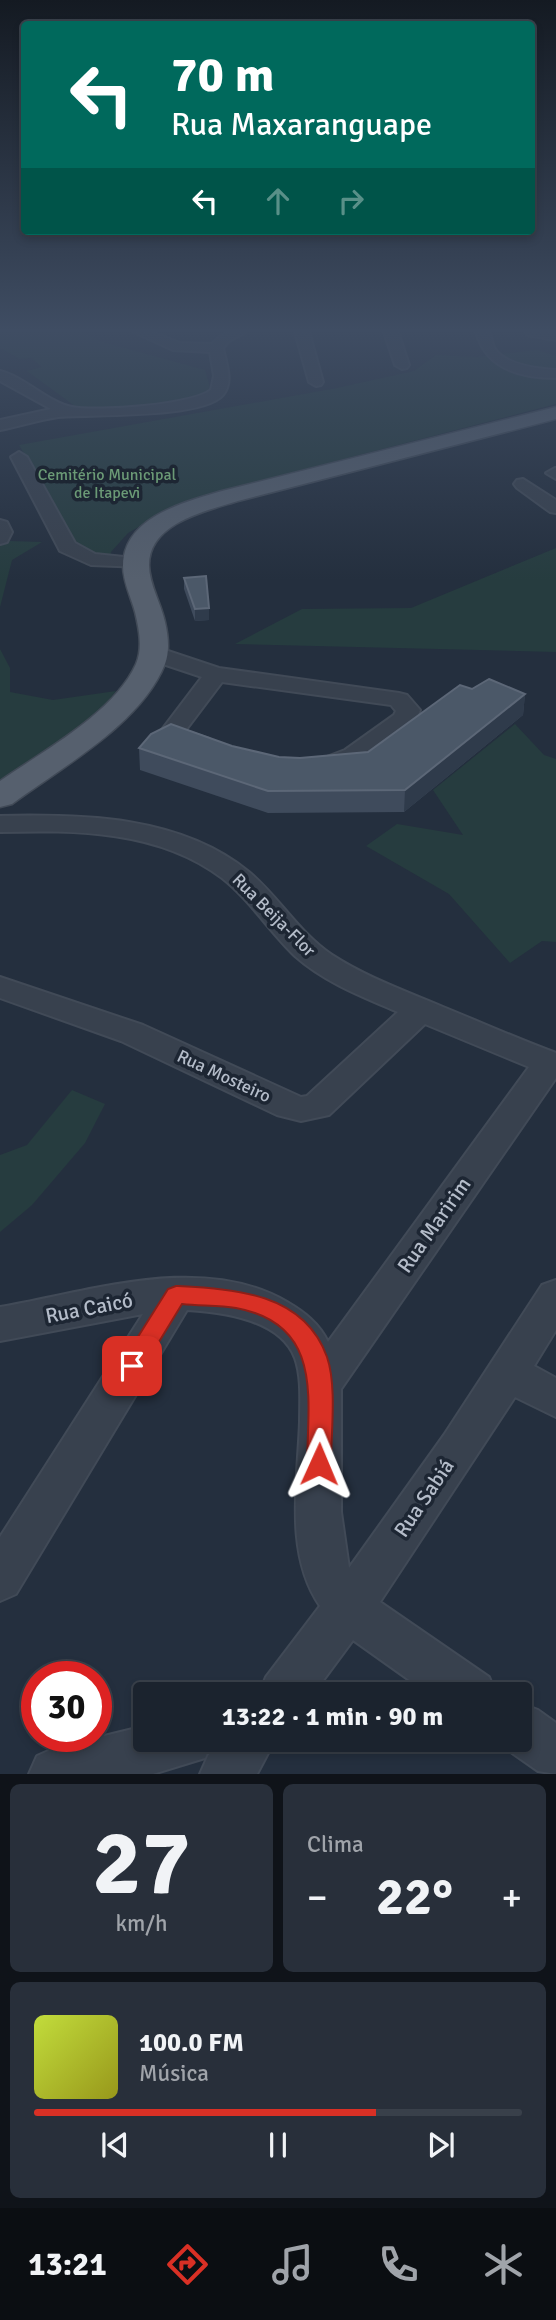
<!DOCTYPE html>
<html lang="pt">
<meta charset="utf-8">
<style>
:root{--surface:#1b232e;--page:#282f3a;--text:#f1f3f6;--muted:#a0a4aa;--line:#39404a;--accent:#d93025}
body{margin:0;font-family:Signika,sans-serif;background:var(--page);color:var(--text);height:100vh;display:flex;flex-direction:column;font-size:26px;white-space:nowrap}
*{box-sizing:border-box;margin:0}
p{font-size:23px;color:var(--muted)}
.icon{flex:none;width:38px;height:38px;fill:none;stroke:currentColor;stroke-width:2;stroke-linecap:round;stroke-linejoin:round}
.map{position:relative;height:1774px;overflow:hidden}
.drawer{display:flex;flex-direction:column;gap:10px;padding:10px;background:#0f1319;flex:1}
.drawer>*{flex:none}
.banner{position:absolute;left:21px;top:21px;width:514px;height:214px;border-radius:7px;box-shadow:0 4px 10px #0003,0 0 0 2px var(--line);background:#00695c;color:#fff;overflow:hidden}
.speed{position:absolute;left:21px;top:1661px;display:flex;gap:14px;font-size:35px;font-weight:700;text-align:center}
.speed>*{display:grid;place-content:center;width:91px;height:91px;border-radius:50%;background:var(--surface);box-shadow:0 4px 10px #0003,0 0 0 2px var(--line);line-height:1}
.speed .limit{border:10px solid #d22;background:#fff;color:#111}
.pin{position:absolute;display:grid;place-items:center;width:60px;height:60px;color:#fff;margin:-30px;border-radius:14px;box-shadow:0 4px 10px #0006}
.me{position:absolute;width:77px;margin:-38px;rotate:1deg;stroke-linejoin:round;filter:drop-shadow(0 0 5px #0008)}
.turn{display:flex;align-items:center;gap:24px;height:147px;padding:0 35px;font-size:32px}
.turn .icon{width:91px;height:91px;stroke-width:2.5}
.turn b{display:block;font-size:49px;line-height:60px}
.lanes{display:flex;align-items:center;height:66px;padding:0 35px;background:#0003;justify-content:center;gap:35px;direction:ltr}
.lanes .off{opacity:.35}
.big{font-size:52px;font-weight:700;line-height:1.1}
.drawer .widget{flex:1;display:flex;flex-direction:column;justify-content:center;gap:10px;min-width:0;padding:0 24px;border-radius:10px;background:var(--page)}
.drawer .dial{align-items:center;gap:0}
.dial b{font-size:91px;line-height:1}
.song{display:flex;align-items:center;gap:21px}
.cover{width:84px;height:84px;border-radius:10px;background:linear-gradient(135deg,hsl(70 70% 55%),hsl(60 70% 35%))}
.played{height:7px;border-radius:4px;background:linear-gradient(90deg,var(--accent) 70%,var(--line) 70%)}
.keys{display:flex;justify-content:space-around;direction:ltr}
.heat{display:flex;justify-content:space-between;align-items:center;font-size:38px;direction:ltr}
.drawer .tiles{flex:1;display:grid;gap:10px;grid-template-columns:1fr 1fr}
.widget:last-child{grid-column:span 2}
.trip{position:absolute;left:133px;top:1682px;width:399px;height:70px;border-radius:7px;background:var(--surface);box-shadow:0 4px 10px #0003,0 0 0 2px var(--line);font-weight:700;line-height:70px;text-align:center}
.tabs{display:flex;height:112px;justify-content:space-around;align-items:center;background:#0b0e12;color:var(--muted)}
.tabs .icon{width:49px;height:49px}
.tabs .active{color:var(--accent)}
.tabs b{font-size:32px;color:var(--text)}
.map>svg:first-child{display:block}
.green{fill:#263c3f}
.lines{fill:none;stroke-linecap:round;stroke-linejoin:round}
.minor-casing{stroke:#414a57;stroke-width:4}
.major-casing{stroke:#414a57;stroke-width:3}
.minor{fill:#38414e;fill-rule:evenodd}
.major{fill:#56606e;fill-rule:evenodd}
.wall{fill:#3f4b5c}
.shaded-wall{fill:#2f3b4b}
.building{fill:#4b5868;stroke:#5c6777;stroke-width:2}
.route{fill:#d93025;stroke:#8d1f18;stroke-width:2}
.labels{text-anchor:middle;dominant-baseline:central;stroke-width:7;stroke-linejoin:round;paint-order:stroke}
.far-park-label{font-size:16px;fill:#6b9a76;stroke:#1d2633}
.street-label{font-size:18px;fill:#b4bcc9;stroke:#1d2633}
.near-street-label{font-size:21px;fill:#b4bcc9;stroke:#1d2633}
</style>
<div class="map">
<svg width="556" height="1774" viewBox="0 0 556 1774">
<rect width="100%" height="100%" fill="#242f3e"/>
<!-- green -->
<g class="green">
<path d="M0,332H83L99,341L205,370L211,391L195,399L145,408L79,409L27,371L42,367L31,358L20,359L0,348Z"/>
<path d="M537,350L556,356V404L286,474L156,517L128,533L111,552L110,559L82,552L19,445L337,388L414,371L436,355L476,357Z"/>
<path d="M10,541L42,542L12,560L0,607V544Z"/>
<path d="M556,548V652L235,644L302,609L411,608Z"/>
<path d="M0,649L10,668V692L53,700L116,691L101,710L0,786Z"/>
<path d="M515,724L544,755L556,759V942L542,941L510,963L449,894L366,846L397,824L463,835L433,790Z"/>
<path d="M72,1090L105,1104L85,1143L32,1205L0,1232V1155L27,1145Z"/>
</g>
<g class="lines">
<!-- minor casing -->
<g class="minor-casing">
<g id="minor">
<path d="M134,332H152L180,343L212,344C222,332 231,331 246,332L229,341L223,348C226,363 234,382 223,395C202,419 91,414 58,417C39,420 19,426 0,430V420L51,409L0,381V371C25,377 49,403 72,407C98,412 191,405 211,390L214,376L210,352L173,350Z"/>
<path d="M295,332H309L323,382L321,385L316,386L309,382Z"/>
<path d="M384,332H398L409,365L407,368L402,369L395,365Z"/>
<path d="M476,332H490C491,337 492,344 495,349C506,365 538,369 556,370V378C521,378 486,369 476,332Z"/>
<path d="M525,332H556V340L527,335Z"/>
<path d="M19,452L27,457L75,543L95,554L143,559L146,563L143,567L91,565L60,551L11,457Z"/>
<path d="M555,468H556V479L546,473Z"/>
<path d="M523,479L556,500V513L550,512L517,488L514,484L517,480Z"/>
<path d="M0,520L7,522L12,532L7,542L0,544Z"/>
<path d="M153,646L219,668L399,693L407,695L420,710C411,737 340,780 311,773L308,768L311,763L345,750L394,715L396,711L391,705L222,682L185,731L209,739L212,744L209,749C191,753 171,745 161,731L202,677L145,658L142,653L145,648Z"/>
<path d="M0,816C83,814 181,816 249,872C279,897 299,933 332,955C366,977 405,991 443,1007C480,1022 518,1039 556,1053V1078L341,1389V1512L349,1568L444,1435L542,1285L556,1280V1330L534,1366L556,1378V1417L515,1397L380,1602L489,1677L496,1694H429L353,1640L313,1694H259L266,1677L320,1606C284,1554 298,1481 300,1422C300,1402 302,1377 295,1358C280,1319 222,1312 187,1310L16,1594L0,1601V1537L143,1314L0,1341V1307C90,1292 201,1252 287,1302C304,1312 319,1323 328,1342L529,1067L425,1024L329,1115L301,1121L277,1115L121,1041L0,998V977L143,1025L301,1097L307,1096L398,1012C363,997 324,982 295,956C269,931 250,900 222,878C159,830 75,830 0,832Z"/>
<path d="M520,1703L538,1710L556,1723V1774L538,1771L502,1746L500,1740H520Z"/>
<path d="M145,1726V1740H212L205,1758L153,1774H29L37,1756L55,1748Z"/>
<path d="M220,1740H275L257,1774H200L208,1756Z"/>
</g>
</g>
<!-- major casing -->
<g class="major-casing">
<path id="major" d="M556,407V419L238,501C206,511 149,523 149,565C149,584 161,603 165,622C168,635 170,651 165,664C141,724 62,767 12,804L0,807V781C43,751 114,713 136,664C143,648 139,629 135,612C131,597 123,582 123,566C123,517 185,502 222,491Z"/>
</g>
<!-- minor -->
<use href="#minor" class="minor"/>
<!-- major -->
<use href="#major" class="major"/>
</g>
<!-- wall -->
<g class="wall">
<path d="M184,578L209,620L195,621L184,589Z"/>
<path d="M472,689L525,694L523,715L404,812L268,813L140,770L139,748L232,746L279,757L300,758L368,752Z"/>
</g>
<!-- shaded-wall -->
<g class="shaded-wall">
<path d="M209,608V620L195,621V609Z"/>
<path d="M525,694L523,715L404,812L405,790Z"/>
</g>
<!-- building -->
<g class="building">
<path d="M206,576L209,608L195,609L184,578Z"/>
<path d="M489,679L525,694L405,790L268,791L139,748L151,734L171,724L232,746L279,757L300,758L368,752L460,685L472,689Z"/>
</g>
<!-- sky -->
<linearGradient id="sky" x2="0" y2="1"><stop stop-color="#141a22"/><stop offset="0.57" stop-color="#3f4d63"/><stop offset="1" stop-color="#3f4d63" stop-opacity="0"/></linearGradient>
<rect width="556" height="580" fill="url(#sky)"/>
<!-- route -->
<path class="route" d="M176,1286C233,1289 304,1292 327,1357C337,1386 331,1433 331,1464L328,1472L319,1476L311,1472L307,1464C308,1398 323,1324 236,1308C219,1305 200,1306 182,1304L140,1373L132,1376L124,1373L121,1366L124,1359L168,1289Z"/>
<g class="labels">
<!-- far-park labels -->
<g class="far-park-label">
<text x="107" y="475">Cemitério Municipal<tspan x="107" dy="18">de Itapevi</tspan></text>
</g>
<!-- street labels -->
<g class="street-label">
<text transform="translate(274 915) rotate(45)">Rua Beija-Flor</text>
<text transform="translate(224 1076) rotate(25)">Rua Mosteiro</text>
</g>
<!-- near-street labels -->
<g class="near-street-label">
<text transform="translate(434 1225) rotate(-55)">Rua Maririm</text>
<text transform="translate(89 1308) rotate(-11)">Rua Caicó</text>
<text transform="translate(424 1498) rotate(-56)">Rua Sabiá</text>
</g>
</g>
</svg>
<div class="speed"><div class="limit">30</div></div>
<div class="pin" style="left:132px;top:1366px;background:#d93025"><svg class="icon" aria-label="arrive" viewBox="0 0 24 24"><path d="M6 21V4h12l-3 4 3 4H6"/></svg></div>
<svg class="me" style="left:319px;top:1464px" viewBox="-20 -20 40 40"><path d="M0-17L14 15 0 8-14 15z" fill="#d93025" stroke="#fff" stroke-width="4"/></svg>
<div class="trip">13:22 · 1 min · 90 m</div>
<div class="banner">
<div class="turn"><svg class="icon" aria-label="left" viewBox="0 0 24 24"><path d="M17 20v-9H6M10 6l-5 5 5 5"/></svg><div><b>70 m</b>Rua Maxaranguape</div></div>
<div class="lanes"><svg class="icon" aria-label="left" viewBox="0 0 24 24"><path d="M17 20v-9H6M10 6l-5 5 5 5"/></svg><svg class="icon off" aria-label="ahead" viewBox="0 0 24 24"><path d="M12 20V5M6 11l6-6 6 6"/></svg><svg class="icon off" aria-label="right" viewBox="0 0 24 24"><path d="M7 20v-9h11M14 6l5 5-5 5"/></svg></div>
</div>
</div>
<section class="drawer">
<div class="tiles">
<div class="widget dial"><b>27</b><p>km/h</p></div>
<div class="widget"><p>Clima</p>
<div class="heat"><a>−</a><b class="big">22°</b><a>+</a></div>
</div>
<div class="widget">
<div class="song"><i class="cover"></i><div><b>100.0 FM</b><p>Música</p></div></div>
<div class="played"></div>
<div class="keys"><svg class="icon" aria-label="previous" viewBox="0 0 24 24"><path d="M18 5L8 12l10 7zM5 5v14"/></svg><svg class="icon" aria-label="pause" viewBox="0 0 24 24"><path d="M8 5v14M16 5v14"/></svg><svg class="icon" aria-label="next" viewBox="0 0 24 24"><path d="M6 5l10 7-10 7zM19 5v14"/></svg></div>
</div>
</div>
</section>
<nav class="tabs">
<b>13:21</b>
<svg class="icon active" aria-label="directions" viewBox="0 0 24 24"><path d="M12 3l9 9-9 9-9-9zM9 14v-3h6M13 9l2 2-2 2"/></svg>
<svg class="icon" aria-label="music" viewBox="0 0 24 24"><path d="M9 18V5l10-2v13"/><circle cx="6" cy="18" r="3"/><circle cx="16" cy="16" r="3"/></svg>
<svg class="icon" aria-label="phone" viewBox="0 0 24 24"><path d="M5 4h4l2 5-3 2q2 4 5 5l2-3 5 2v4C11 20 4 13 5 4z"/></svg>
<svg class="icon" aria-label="climate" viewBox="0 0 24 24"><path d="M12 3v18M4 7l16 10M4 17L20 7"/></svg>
</nav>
